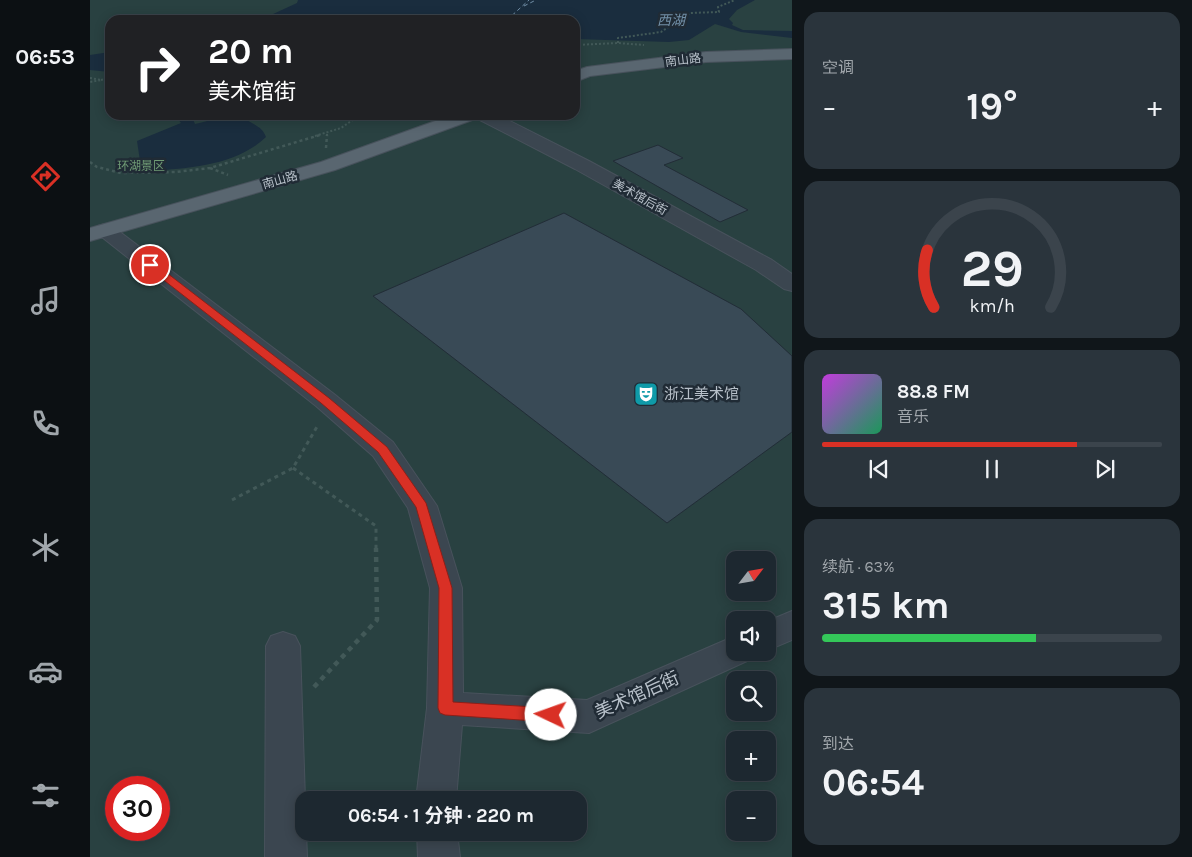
<!DOCTYPE html>
<html lang="zh">
<meta charset="utf-8">
<style>
:root{--surface:#1d2830;--page:#2a343c;--text:#f1f3f6;--muted:#a0a6ab;--line:#3b444c;--accent:#d93025}
body{margin:0;font-family:Karla,"Noto Sans SC",sans-serif;background:var(--page);color:var(--text);height:100vh;display:flex;flex-direction:column;font-size:19px;white-space:nowrap}
*{box-sizing:border-box;margin:0}
p{font-size:16px;color:var(--muted)}
.icon{flex:none;width:28px;height:28px;fill:none;stroke:currentColor;stroke-width:2;stroke-linecap:round;stroke-linejoin:round}
.map{position:relative;flex:1;overflow:hidden}
.details{display:flex;flex-direction:column;gap:12px;padding:12px;background:#10161a;width:400px}
.details>*{flex:none}
.banner{position:absolute;left:15px;top:15px;width:475px;height:105px;border-radius:15px;box-shadow:0 2px 12px #0003,0 0 0 1px var(--line);background:#202124;color:#fff;overflow:hidden}
.needle{width:32px;rotate:59deg}
.buttons{position:absolute;left:636px;top:551px;display:grid;gap:10px}
.buttons a{display:grid;place-items:center;width:50px;height:50px;border-radius:10px;background:var(--surface);box-shadow:0 2px 12px #0003,0 0 0 1px var(--line);font-size:25px}
.speed{position:absolute;left:15px;top:776px;display:flex;gap:10px;font-size:25px;font-weight:700;text-align:center}
.speed>*{display:grid;place-content:center;width:65px;height:65px;border-radius:50%;background:var(--surface);box-shadow:0 2px 12px #0003,0 0 0 1px var(--line);line-height:1}
.speed .limit{border:8px solid #d22;background:#fff;color:#111}
.pin{position:absolute;display:grid;place-items:center;width:42px;height:42px;color:#fff;margin:-21px;border:2px solid #fff;border-radius:50%;box-shadow:0 1px 5px #0007}
.me{position:absolute;width:55px;margin:-28px;rotate:273deg;stroke-linejoin:round;filter:drop-shadow(0 0 4px #0008)}
.turn{display:flex;align-items:center;gap:18px;height:105px;padding:0 20px;font-size:22px}
.turn .icon{width:65px;height:65px;stroke-width:2.5}
.turn b{display:block;font-size:35px;line-height:42px}
.big{font-size:38px;font-weight:700;line-height:1.1}
.details .widget{flex:1;display:flex;flex-direction:column;justify-content:center;gap:8px;min-width:0;padding:0 18px;border-radius:15px;background:var(--page)}
.details .dial{align-items:center;gap:0}
.dial svg{height:130px;overflow:visible;fill:none;stroke:var(--line);stroke-width:7;stroke-linecap:round;text-anchor:middle}
.dial text{fill:var(--text);stroke:none}
.song{display:flex;align-items:center;gap:15px}
.cover{width:60px;height:60px;border-radius:8px;background:linear-gradient(135deg,hsl(290 70% 55%),hsl(150 70% 35%))}
.played{height:5px;border-radius:2px;background:linear-gradient(90deg,var(--accent) 75%,var(--line) 75%)}
.keys{display:flex;justify-content:space-around;direction:ltr}
.heat{display:flex;justify-content:space-between;align-items:center;font-size:28px;direction:ltr}
.charge{height:8px;border-radius:4px;background:linear-gradient(90deg,#34c759 63%,var(--line) 0)}
.trip{position:absolute;left:205px;top:791px;width:292px;height:50px;border-radius:15px;background:var(--surface);box-shadow:0 2px 12px #0003,0 0 0 1px var(--line);font-weight:700;line-height:50px;text-align:center}
main{display:flex;flex:1;min-height:0}
.menu{display:flex;flex-direction:column;width:90px;justify-content:space-around;align-items:center;background:#0c1013;color:var(--muted)}
.menu .icon{width:35px;height:35px}
.menu .on{color:var(--accent)}
.menu b{font-size:22px;color:var(--text)}
.map>svg:first-child{display:block}
.green{fill:#294141;fill-rule:evenodd}
.water{fill:#1a2d3e}
.lines{fill:none;stroke-linecap:round;stroke-linejoin:round}
.ferry{stroke:#7290a8;stroke-width:1;stroke-dasharray:4 3;stroke-linecap:butt}
.building{fill:#394a56;stroke:#222d37}
.minor-casing{stroke:#48525c;stroke-width:2}
.major-casing{stroke:#48525c;stroke-width:2}
.path-far3{stroke:#425958;stroke-width:2;stroke-dasharray:2 2;stroke-linecap:butt}
.path-far2{stroke:#425958;stroke-width:2.5;stroke-dasharray:3 3;stroke-linecap:butt}
.path-far1{stroke:#425958;stroke-width:3;stroke-dasharray:4 4;stroke-linecap:butt}
.path{stroke:#425958;stroke-width:4.5;stroke-dasharray:5 5;stroke-linecap:butt}
.minor{fill:#3b4650;fill-rule:evenodd}
.major{fill:#596670;fill-rule:evenodd}
.route{fill:#d93025;stroke:#8d1f18}
.labels{text-anchor:middle;dominant-baseline:central;stroke-width:5;stroke-linejoin:round;paint-order:stroke}
.far-street-label{font-size:12px;fill:#b8c1ca;stroke:#202b35}
.far-park-label{font-size:12px;fill:#6f9a74;stroke:#202b35}
.far-water-label{font-size:14px;font-style:italic;fill:#7290a8;stroke:#202b35}
.poi-label{font-size:15px;fill:#b8c1ca;stroke:#202b35;text-anchor:start}
.near-street-label{font-size:18px;fill:#b8c1ca;stroke:#202b35}
</style>
<main>
<nav class="menu">
<b>06:53</b>
<svg class="icon on" aria-label="directions" viewBox="0 0 24 24"><path d="M12 3l9 9-9 9-9-9zM9 14v-3h6M13 9l2 2-2 2"/></svg>
<svg class="icon" aria-label="music" viewBox="0 0 24 24"><path d="M9 18V5l10-2v13"/><circle cx="6" cy="18" r="3"/><circle cx="16" cy="16" r="3"/></svg>
<svg class="icon" aria-label="phone" viewBox="0 0 24 24"><path d="M5 4h4l2 5-3 2q2 4 5 5l2-3 5 2v4C11 20 4 13 5 4z"/></svg>
<svg class="icon" aria-label="climate" viewBox="0 0 24 24"><path d="M12 3v18M4 7l16 10M4 17L20 7"/></svg>
<svg class="icon" aria-label="car" viewBox="0 0 24 24"><path d="M5 17H2v-5l4-1 3-4h7l3 4 3 1v5h-3M9 17h6M6 11h13"/><circle cx="7" cy="17" r="2"/><circle cx="17" cy="17" r="2"/></svg>
<svg class="icon" aria-label="filters" viewBox="0 0 24 24"><path d="M4 7h16M4 17h16"/><circle cx="9" cy="7" r="2"/><circle cx="15" cy="17" r="2"/></svg>
</nav>
<div class="map">
<svg width="702" height="857" viewBox="0 0 702 857">
<rect width="100%" height="100%" fill="#273540"/>
<!-- green -->
<path class="green" d="M0,0H702V857H0ZM20,20H485V115H20ZM645,560H678V592H645ZM645,620H678V652H645ZM645,680H678V712H645ZM645,740H678V772H645ZM26,788H69V830H26ZM214,800H489V832H214ZM645,800H678V832H645Z"/>
<!-- water -->
<g class="water">
<path d="M208,0H665L647,10L639,19L643,23L642,25L653,30L702,31V38L651,32L625,24L599,40L579,42L485,39V20H170L207,3Z"/>
<path d="M20,52V72L0,70V55Z"/>
<path d="M85,115H103L102,117L105,124C129,120 139,109 162,123C169,127 173,129 176,137C147,165 101,168 62,171L50,161L47,141L91,123Z"/>
</g>
<g class="lines">
<!-- ferry -->
<g class="ferry">
<path d="M434,6L446,0"/>
<path d="M417,20L439,0"/>
</g>
</g>
<!-- building -->
<g class="building">
<path d="M568,145L593,158L574,165L658,210L630,222L523,161Z"/>
<path d="M474,213L651,309L702,356V432L577,523L283,296Z"/>
</g>
<g class="lines">
<!-- minor casing -->
<g class="minor-casing">
<g id="minor">
<path d="M385,115H408L499,161L682,260L702,274V291L694,289L666,270L485,169L388,119Z"/>
<path d="M15,224L22,226L244,394L303,442L347,506L372,588L373,693L497,700L645,636V652H662L657,661L499,733L372,725L366,800H326L337,708L340,588L318,508L283,456L226,406L8,234L4,230L8,226Z"/>
<path d="M702,611V640L678,650V621Z"/>
<path d="M193,632L205,636L210,646L215,800L214,832H216L217,857H175L176,646L181,636Z"/>
<path d="M327,832H367L370,857H328Z"/>
</g>
</g>
<!-- major casing -->
<g class="major-casing">
<g id="major">
<path d="M702,49V59L616,62L500,76L485,82V71L497,67L616,52Z"/>
<path d="M362,115H388L385,119L245,170L0,241V228L231,162Z"/>
</g>
</g>
<!-- path-far3 -->
<g class="path-far3">
<path d="M528,43V38L571,32L600,13L629,12L628,7L645,0"/>
<path d="M485,45L528,43L554,45"/>
<path d="M0,78L11,80L0,82"/>
<path d="M11,80L20,78"/>
<path d="M225,136L251,128L270,115"/>
<path d="M237,136V133"/>
</g>
<!-- path-far2 -->
<g class="path-far2">
<path d="M236,148L237,135"/>
<path d="M0,162L7,167L31,173L86,172L120,168L230,135"/>
<path d="M120,168L138,175"/>
</g>
<!-- path-far1 -->
<g class="path-far1">
<path d="M203,468L286,526V549"/>
<path d="M142,500L203,468L228,425"/>
</g>
<!-- path -->
<path class="path" d="M224,687L287,620L286,548"/>
<!-- minor -->
<use href="#minor" class="minor"/>
<!-- major -->
<use href="#major" class="major"/>
</g>
<!-- route -->
<path class="route" d="M57,263H64L239,398L297,447L336,503L362,588L363,702L461,708L467,710L469,715L467,720L461,722L355,715L350,713L348,708L349,588L326,507L288,452L231,403L57,267Z"/>
<!-- icons -->
<defs>
<g id="theatre-square" transform="scale(1.25)"><rect x="-9" y="-9" width="18" height="18" rx="4" fill="#0f9aa8" stroke="#202b35"/><path d="M-5-5.5Q0-4 5-5.5V0Q5 5 0 6Q-5 5-5 0ZM-3.3-2.5H-1v1.5H-3.3ZM1-2.5H3.3v1.5H1ZM-2.8 1Q0 5.5 2.8 1Z" fill="#fff"/></g>
</defs>
<g fill-rule="evenodd">
<use href="#theatre-square" x="556" y="394"/>
</g>
<g class="labels">
<!-- far-street labels -->
<g class="far-street-label">
<text transform="translate(593 60) rotate(-7)">南山路</text>
<text transform="translate(190 180) rotate(-16)">南山路</text>
<text transform="translate(550 197) rotate(29)">美术馆后街</text>
</g>
<!-- far-park labels -->
<g class="far-park-label">
<text x="51" y="166">环湖景区</text>
</g>
<!-- far-water labels -->
<g class="far-water-label">
<text x="581" y="20">西湖</text>
</g>
<!-- poi labels -->
<g class="poi-label">
<text x="574" y="394">浙江美术馆</text>
</g>
<!-- near-street labels -->
<g class="near-street-label">
<text transform="translate(547 695) rotate(-24)">美术馆后街</text>
</g>
</g>
</svg>
<div class="buttons">
<a><svg class="needle" viewBox="-14 -14 28 28"><path d="M0-13l5 13h-10z" fill="#e53935"/><path d="M0 13l5-13h-10z" fill="#a0a6ab"/></svg></a>
<a><svg class="icon" aria-label="sound" viewBox="0 0 24 24"><path d="M4 9h4l5-4v14l-5-4H4zM17 9q2 3 0 6"/></svg></a>
<a><svg class="icon" aria-label="search" viewBox="0 0 24 24"><circle cx="10" cy="10" r="6"/><path d="M15 15l6 6"/></svg></a>
<a>+</a>
<a>−</a>
</div>
<div class="speed"><div class="limit">30</div></div>
<div class="pin" style="left:60px;top:265px;background:#d93025"><svg class="icon" aria-label="arrive" viewBox="0 0 24 24"><path d="M6 21V4h12l-3 4 3 4H6"/></svg></div>
<svg class="me" style="left:461px;top:715px" viewBox="-20 -20 40 40"><circle r="19" fill="#fff"/><path d="M0-13L10 11 0 6-10 11z" fill="#d93025"/></svg>
<div class="trip">06:54 · 1 分钟 · 220 m</div>
<div class="banner">
<div class="turn"><svg class="icon" aria-label="right" viewBox="0 0 24 24"><path d="M7 20v-9h11M14 6l5 5-5 5"/></svg><div><b>20 m</b>美术馆街</div></div>
</div>
</div>
<section class="details">
<div class="widget"><p>空调</p>
<div class="heat"><a>−</a><b class="big">19°</b><a>+</a></div>
</div>
<div class="widget dial"><svg viewBox="0 0 100 80">
<path d="M14 69A42 42 0 1 1 86 69"/>
<path d="M14 69A42 42 0 0 1 10 34" stroke="#d93025"/>
<text x="50" y="56" font-size="32" font-weight="700">29</text>
<text x="50" y="72" font-size="11">km/h</text>
</svg></div>
<div class="widget">
<div class="song"><i class="cover"></i><div><b>88.8 FM</b><p>音乐</p></div></div>
<div class="played"></div>
<div class="keys"><svg class="icon" aria-label="previous" viewBox="0 0 24 24"><path d="M18 5L8 12l10 7zM5 5v14"/></svg><svg class="icon" aria-label="pause" viewBox="0 0 24 24"><path d="M8 5v14M16 5v14"/></svg><svg class="icon" aria-label="next" viewBox="0 0 24 24"><path d="M6 5l10 7-10 7zM19 5v14"/></svg></div>
</div>
<div class="widget"><p>续航 · 63%</p><b class="big">315 km</b><div class="charge"></div></div>
<div class="widget"><p>到达</p><b class="big">06:54</b></div>
</section>
</main>
